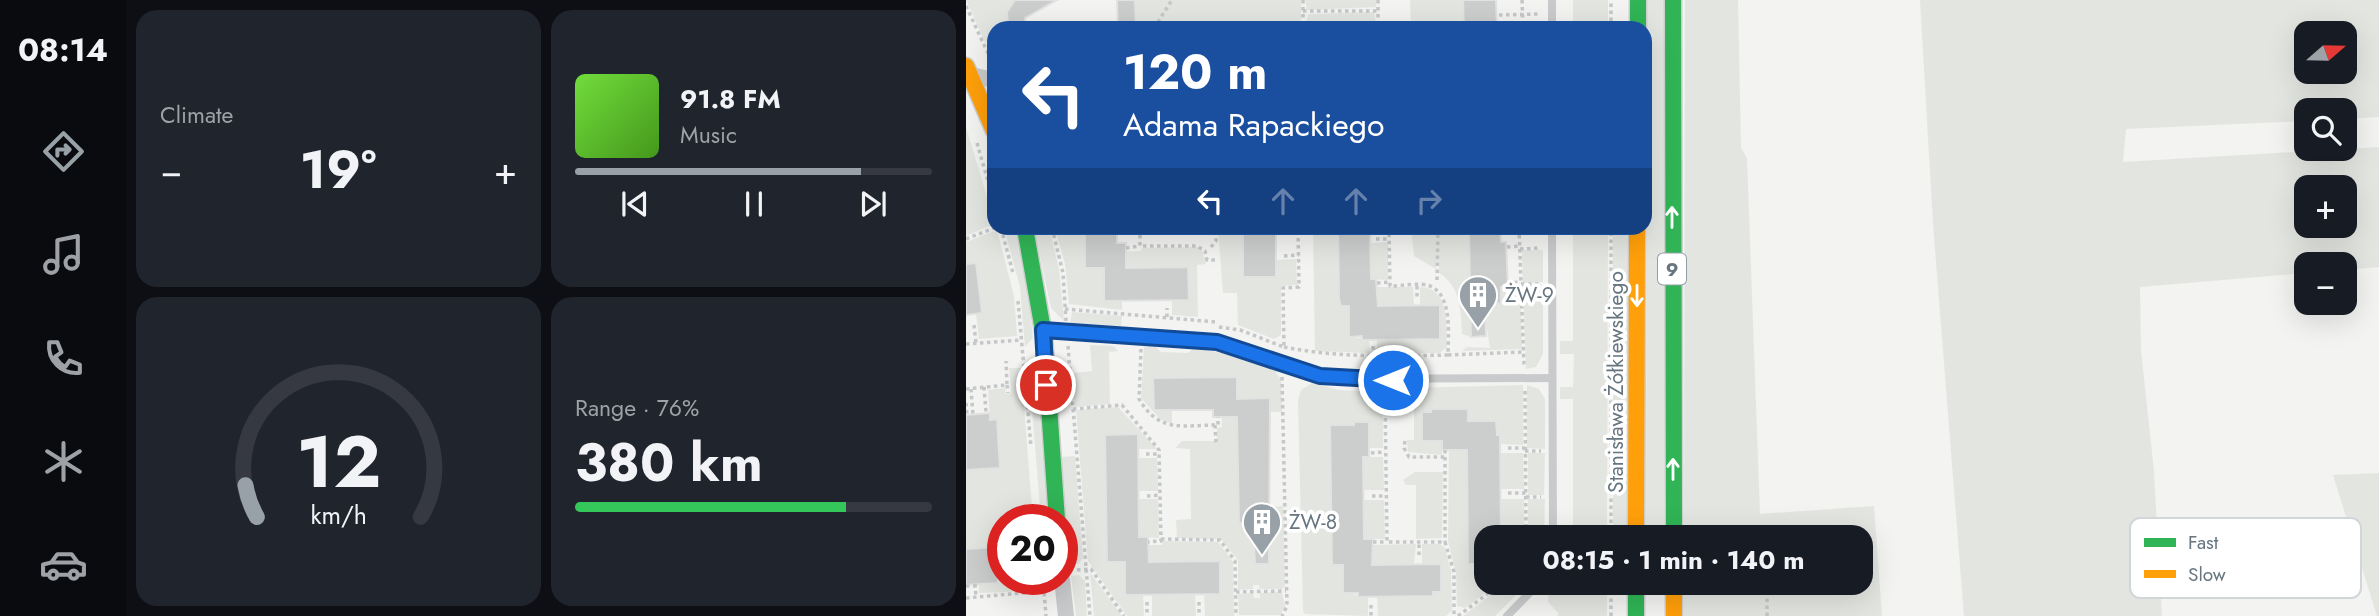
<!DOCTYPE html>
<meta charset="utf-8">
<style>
:root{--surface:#171b24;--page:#20242c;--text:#f1f3f6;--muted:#9ea1a6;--line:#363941;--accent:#97a1a7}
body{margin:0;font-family:Jost,sans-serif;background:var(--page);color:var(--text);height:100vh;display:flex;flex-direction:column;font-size:26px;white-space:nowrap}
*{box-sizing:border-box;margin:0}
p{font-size:23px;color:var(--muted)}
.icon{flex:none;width:38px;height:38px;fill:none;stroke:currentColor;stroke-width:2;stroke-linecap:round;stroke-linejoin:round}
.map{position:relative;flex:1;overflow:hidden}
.panel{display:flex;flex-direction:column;gap:10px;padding:10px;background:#0d0f14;width:840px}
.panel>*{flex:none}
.guide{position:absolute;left:21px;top:21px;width:665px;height:214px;border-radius:21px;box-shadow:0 7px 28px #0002;background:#1a4fa0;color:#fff;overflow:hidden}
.needle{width:46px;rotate:70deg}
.buttons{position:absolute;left:1328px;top:21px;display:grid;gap:14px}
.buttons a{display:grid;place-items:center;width:63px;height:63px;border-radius:14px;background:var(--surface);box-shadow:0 7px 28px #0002;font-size:35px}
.speed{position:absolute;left:21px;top:504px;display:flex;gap:14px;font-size:35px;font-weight:700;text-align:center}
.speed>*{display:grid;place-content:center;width:91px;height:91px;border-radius:50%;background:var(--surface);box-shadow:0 7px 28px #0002;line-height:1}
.speed .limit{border:10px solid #d22;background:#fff;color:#111}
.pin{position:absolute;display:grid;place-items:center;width:60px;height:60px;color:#fff;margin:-30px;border:4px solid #fff;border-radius:50%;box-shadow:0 2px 7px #0007}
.me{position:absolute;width:77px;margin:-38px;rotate:270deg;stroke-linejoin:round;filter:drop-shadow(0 0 5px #0008)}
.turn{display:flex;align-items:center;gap:24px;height:147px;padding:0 21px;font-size:32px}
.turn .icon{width:91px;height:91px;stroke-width:2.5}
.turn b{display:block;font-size:49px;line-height:60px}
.lanes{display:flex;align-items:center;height:66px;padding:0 21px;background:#0003;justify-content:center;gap:35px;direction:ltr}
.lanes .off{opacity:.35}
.big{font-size:52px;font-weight:700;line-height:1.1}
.panel .tile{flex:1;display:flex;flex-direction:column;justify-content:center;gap:10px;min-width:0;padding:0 24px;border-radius:21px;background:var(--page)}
.panel .dial{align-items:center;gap:0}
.dial svg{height:182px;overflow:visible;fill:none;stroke:var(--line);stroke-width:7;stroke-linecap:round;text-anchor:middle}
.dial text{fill:var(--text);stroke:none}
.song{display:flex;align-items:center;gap:21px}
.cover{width:84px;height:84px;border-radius:10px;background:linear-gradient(135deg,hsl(100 70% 55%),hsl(100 70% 35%))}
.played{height:7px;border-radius:4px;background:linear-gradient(90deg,var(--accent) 80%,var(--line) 80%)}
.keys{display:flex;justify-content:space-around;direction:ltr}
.heat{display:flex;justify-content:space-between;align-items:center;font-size:38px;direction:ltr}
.charge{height:10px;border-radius:5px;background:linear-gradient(90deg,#34c759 76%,var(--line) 0)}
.panel .tiles{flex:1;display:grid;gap:10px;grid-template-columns:repeat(2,1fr)}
.trip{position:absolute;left:508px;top:525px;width:399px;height:70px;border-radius:21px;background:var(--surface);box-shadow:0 7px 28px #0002;font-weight:700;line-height:70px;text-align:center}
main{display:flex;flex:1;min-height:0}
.tabs{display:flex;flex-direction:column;width:126px;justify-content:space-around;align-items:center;background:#090b0e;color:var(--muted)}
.tabs .icon{width:49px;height:49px}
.tabs .active{color:var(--accent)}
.tabs b{font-size:32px;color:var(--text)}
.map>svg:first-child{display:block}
.green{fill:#e3e6e0;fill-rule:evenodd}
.building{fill:#cccdcd;stroke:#e2e2e2;stroke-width:2}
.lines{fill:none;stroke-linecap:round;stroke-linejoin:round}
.fast-casing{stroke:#cfcfd0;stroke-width:19}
.slow-casing{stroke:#cfcfd0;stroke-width:19}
.path{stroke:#c6c7c8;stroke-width:3.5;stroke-dasharray:3.5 3.5;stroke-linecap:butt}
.lane{stroke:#c9cacb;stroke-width:8}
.street{stroke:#c9cacb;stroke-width:16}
.fast{stroke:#30b455;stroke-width:16}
.slow{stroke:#ff9f0a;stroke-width:16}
.oneway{stroke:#fff}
.route-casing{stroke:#114b97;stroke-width:18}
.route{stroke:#1a73e8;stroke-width:12}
.labels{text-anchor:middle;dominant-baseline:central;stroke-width:7;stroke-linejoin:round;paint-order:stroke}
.shield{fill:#fff;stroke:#949ea5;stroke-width:2}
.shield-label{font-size:19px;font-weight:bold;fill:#66757f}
.poi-label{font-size:21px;fill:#66757f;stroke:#fff;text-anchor:start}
.street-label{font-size:21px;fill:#66757f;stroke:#fff}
.key{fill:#fff;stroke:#d1d6d9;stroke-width:2}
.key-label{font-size:19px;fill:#66757f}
</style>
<main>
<nav class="tabs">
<b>08:14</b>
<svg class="icon active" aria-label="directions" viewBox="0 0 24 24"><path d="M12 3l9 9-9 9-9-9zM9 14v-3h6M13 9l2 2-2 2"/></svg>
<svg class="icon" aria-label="music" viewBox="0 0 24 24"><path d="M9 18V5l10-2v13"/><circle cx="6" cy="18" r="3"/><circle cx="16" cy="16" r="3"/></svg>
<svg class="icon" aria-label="phone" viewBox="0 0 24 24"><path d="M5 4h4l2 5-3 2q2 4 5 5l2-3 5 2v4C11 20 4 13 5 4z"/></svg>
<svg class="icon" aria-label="climate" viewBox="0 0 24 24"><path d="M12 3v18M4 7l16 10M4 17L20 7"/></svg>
<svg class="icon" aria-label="car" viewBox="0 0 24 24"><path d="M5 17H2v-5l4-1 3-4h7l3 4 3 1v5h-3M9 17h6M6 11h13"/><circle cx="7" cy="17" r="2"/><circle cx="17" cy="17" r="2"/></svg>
</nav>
<section class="panel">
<div class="tiles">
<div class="tile"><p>Climate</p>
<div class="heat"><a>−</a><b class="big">19°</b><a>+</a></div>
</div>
<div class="tile">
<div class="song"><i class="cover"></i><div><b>91.8 FM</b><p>Music</p></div></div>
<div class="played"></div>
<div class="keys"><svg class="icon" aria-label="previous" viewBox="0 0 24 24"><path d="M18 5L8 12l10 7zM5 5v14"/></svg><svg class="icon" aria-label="pause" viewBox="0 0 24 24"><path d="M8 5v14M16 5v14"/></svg><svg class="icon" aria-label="next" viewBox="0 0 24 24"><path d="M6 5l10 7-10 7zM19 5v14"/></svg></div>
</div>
<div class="tile dial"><svg viewBox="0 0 100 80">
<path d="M14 69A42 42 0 1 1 86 69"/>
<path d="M14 69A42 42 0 0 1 9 55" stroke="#97a1a7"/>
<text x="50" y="56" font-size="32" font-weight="700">12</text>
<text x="50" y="72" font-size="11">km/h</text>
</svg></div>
<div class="tile"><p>Range · 76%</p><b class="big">380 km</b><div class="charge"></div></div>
</div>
</section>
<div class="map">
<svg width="1413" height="616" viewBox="0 0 1413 616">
<rect width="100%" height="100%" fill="#f3f3f2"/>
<!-- green -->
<g class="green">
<path d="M0,0H50L56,28H28V42H19Z"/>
<path d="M169,0H335V28H170Z"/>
<path d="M339,0H410V7L341,10Z"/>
<path d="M444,0H497L498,28H445Z"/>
<rect x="607" y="0" width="35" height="28"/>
<path d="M681,0H698V537H680Z"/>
<path d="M719,0H772L775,148L781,158L794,514L908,506L916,616H718V583H894V537H718Z"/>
<path d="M954,0H1413V117L1379,119V110H1340V121L1160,129L1157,162L1413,147V267L1379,270V264H1340V273L1174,287L1175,350L1188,471L1196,616H998L967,224ZM1379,33V72H1340V33ZM1340,187H1379V226H1340Z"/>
<path d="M408,12L411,28H339L342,14Z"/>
<path d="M0,127L28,220V224L0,236Z"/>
<path d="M38,228H49L62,285L67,338L59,347L54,287Z"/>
<path d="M68,228H83L93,269L98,321L85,308Z"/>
<path d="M89,228H119V268H138V301H156V310L103,304L99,264Z"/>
<path d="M252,228H277L278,277H310V260L330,259L331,285L315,286V335L308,339L272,325L271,293H257Z"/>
<path d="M347,228H372L373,299L376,306H387L383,336L403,340L404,353L349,351Z"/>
<path d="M445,228H505L503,231V304L535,303V287H554L556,349L496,351L501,347L524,348L520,322H505V337L496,334C495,312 495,286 473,273V262H470V269L448,256Z"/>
<path d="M607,228H642L641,537H607V399H594V387H607L608,354H594V341H607Z"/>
<rect x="647" y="228" width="14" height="309"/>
<path d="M31,230L48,296L51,336L13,339L10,314L16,313L10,266L0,267V242Z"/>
<path d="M422,242V280L405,279L404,243Z"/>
<path d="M176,248L231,247L236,250L240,264L231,265L232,317L206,315V300L223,299L222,267L152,268V252L175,251Z"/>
<path d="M556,250H577V282L557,283Z"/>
<path d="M577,285V354L570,367L560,369L557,286Z"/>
<path d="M405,287H447L448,305L405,306Z"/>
<path d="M454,287C484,287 480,326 481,347L474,353H411V340L474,305H454Z"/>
<path d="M106,312L156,316L155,326L104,323Z"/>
<path d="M124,345L148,346L152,351L143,352L144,404L109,407L107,373L126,371Z"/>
<path d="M189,346L195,352L222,353L228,348L274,356L311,371L310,373L315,379L316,412H304L303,398L271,399V378H188V410H206V424L194,419L175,398L178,347Z"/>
<path d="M43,368H55L67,520H37V551H31L30,547L0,549V470L34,467L31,420H24L22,390L39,388L40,394L45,393Z"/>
<path d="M63,370L71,383L82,520H75Z"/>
<path d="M346,383L373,390L409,392L417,402V448H400L403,422L364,426L365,512L368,528L365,529L366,565H380L378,593L402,597V616L339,614L337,611L332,400L335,390Z"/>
<path d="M557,385V445L534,444L530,421L502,425V409H465V412H456V441H476V455L442,452L441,440H448V401H437L435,396L444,388Z"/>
<path d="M561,385L573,389L579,399V449L561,448Z"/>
<path d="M152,407L191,449H172L171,434L139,435L141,562H159V594L177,595L178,616H161L122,561L110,410Z"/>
<path d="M256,410H271L273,523H305V507L317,506L319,586L316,589H294L293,585H287V589L272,590V560L255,539L211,538L210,520L225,519L224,449L209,448L216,441H248L251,444V428L256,427Z"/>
<path d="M483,441H501L502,510L520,564V583H533L499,608L491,606L490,573L482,541Z"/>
<path d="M534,453H557L558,489H534Z"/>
<path d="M562,453H579L578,495H562Z"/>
<path d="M109,456L117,558L112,564H103L95,457Z"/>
<path d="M397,457H417L418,490H397Z"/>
<path d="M172,458H191L192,491H172Z"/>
<path d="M449,472H477L476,538L450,539V485H440L437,480Z"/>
<path d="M1413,473V616H1411L1367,475Z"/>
<path d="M172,499H192L193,538L173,537Z"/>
<path d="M534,499H558V537H535Z"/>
<path d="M562,499H579L578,537H562Z"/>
<path d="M398,500H418L419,539H398Z"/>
<path d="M197,541L252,542L267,562L268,616H239L238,594L253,561L173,562L182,545H196Z"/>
<path d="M450,544L448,564L398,565L407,545Z"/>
<path d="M456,544H474L479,548L485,572L486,610L480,616H412L411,596H467V592H475V564H456Z"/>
<path d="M124,573L156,616H128Z"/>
<path d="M113,575L119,581L121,616H110L105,576Z"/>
<path d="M32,578L72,579V585L66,591L13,593V584L32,583Z"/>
<path d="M540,583H562L529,616H497Z"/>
<path d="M583,583H641V616H591L593,614L582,602Z"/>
<path d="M316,592L319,606L315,615H273L272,594L287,593L288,598H294V593Z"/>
<path d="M186,594H229L230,616H186Z"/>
</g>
<!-- building -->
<g class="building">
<path d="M49,0H91L59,18L60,27L42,28L41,12Z"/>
<path d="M151,0H169L170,28H152Z"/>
<path d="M497,0H530L531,28H498Z"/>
<path d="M119,228H151V243H160V268L222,267L223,300L138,301V268H119Z"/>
<rect x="277" y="228" width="33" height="49"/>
<path d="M372,228H404L405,279H410L412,306L474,305V339L396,340V336L383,337V306H375L373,299Z"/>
<path d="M505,228H534L535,242H540L542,287H535V303L519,304L520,336L505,337L503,231Z"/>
<path d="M10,263L16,313L0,315V264Z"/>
<path d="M271,377V399L304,398L303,564H289L287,523H273L271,417H247V410H188L187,378Z"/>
<path d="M465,409H502V421H530L531,435H534L535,537H520V564H502L501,450H476V441H456V412H465Z"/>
<path d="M24,413V420L31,419L34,468L0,470V415Z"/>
<path d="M388,422H403V457H397L398,539H407L406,565L475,564V592H467V596L392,597V593H377V565H366L364,425H388Z"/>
<path d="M172,434L173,537H182L183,562L254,561V594L159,595V562H141L139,435Z"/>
<path d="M30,547L31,551H37V578H32V583L0,585V549Z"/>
</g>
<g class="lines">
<!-- fast casing -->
<g class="fast-casing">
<g id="fast">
<path d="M672,0V28"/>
<path d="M707,0L708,537"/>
<path d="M59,228L78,336L91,520"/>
<path d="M670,583V616"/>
</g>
</g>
<!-- slow casing -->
<g class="slow-casing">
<g id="slow">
<path d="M0,66L28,131"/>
<path d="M670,537L671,228"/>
<path d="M708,583V616"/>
</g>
</g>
<!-- path -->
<g class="path">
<path d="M337,0V28"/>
<path d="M412,0V28"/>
<path d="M556,0L557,28"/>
<path d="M0,6L26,62"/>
<path d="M337,11H412"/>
<path d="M533,15L573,14"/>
<path d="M188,28L206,0"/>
<path d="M645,28V0"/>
<path d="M11,143L28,202"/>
<path d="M35,228L47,273"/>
<path d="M86,228L97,273L100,321"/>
<path d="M174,228V246H231L239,251L241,260H249"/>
<path d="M553,228L558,365"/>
<path d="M0,239L28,228"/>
<path d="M410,239H423"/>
<path d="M245,247L250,241V228"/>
<path d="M541,247L554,246"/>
<path d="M160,248L174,246"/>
<path d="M554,249L573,248"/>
<path d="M318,256L333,255"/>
<path d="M471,280L472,228"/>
<path d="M411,283L424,282"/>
<path d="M541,283L555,282"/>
<path d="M555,284H574"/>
<path d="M451,286V299"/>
<path d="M52,301L65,447"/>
<path d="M99,309L250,322"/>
<path d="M201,317V308"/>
<path d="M8,325L10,343"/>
<path d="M253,327L274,330L318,347L317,288L333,287L332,228"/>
<path d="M0,344L55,340"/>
<path d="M102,346L124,616"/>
<path d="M407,346V365"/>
<path d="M318,347C372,358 427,356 482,355C482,337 487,295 464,286C454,282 436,286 424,286L423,228"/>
<path d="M175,349L173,399C194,434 217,425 252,425V417"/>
<path d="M482,355L557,352"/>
<path d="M316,377L321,606L316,616"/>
<path d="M41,385L42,393"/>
<path d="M18,387L20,412"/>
<path d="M0,389L41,385L40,361"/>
<path d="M5,389L7,415"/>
<path d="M415,391L419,398L421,542H479L488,572V616"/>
<path d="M559,391L560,537"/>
<path d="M0,403L1,415"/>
<path d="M107,409L156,405L193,450L195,541L182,542"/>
<path d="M249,425L250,444"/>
<path d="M439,441L438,448L443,457H479"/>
<path d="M542,448H559"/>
<path d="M479,450V542"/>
<path d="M559,451H575"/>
<path d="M405,453L419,452"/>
<path d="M180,454H193"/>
<path d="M542,493H560"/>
<path d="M181,496L194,495"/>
<path d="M406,496H420"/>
<path d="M560,497H575"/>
<path d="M645,537V228"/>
<path d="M195,539L254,540L269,561L270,616"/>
<path d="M407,542H421"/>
<path d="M453,555V542"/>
<path d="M111,570L125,569L158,616"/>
<path d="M77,579L80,616"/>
<path d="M9,584L10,597"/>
<path d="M0,586H9"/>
<path d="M270,592L320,591"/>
<path d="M0,598L78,591"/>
<path d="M181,602V616"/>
<path d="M233,602V616"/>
<path d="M405,605V616"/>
<path d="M492,616L536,583"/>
<path d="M645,616V583"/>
<path d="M801,616V583"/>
</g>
<!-- lane -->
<g class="lane">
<path d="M586,28V0"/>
<path d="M586,228L587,537"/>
<path d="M80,331L251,342L341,373L374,379L586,378"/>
<path d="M541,616L573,583"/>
</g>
<!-- street -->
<g class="street">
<path d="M5,75L28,80"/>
<path d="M96,579L100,616"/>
</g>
<!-- fast -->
<use href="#fast" class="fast"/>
<!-- slow -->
<use href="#slow" class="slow"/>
</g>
<!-- one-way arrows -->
<defs><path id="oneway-shaft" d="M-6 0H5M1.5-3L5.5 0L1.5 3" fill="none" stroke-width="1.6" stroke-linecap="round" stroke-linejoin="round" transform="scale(1.75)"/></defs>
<g class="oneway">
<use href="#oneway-shaft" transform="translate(706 217) rotate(-90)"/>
<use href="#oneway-shaft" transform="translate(671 296) rotate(90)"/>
<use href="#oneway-shaft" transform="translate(707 469) rotate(-90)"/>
</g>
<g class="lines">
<!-- route casing -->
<g class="route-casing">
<path id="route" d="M80,385L77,330L251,342L354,376L427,380"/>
</g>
<!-- route -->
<use href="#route" class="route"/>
</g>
<!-- icons -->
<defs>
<g id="building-pin" transform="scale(2.0125)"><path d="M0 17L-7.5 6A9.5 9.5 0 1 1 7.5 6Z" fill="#97a1a7" stroke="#fff"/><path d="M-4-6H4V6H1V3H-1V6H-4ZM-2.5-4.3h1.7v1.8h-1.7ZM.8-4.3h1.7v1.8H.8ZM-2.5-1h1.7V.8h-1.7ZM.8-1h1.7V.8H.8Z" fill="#fff"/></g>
</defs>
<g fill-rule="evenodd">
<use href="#building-pin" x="512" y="295"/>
<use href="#building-pin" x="296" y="522"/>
</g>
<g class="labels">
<!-- shield labels -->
<rect class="shield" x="692" y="253.5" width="28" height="31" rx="5"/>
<g class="shield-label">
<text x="706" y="269">9</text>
</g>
<!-- poi labels -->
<g class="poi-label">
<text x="539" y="295">ŻW-9</text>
<text x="323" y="522">ŻW-8</text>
</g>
<!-- street labels -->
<g class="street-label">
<text transform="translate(650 382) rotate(-90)">Stanisława Żółkiewskiego</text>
</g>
</g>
<!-- legend -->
<rect x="1164" y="518" width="231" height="80" rx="10" class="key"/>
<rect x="1178" y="538" width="32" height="9" fill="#30b455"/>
<rect x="1178" y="570" width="32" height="8" fill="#ff9f0a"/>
<g class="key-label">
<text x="1222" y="549">Fast</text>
<text x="1222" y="581">Slow</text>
</g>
</svg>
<div class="buttons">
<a><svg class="needle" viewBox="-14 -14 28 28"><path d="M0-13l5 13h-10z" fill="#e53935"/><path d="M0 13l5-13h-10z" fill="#9ea1a6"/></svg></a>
<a><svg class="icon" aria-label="search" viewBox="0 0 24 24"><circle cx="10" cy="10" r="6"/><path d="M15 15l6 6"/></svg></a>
<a>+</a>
<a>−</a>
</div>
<div class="speed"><div class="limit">20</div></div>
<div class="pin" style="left:80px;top:385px;background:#d93025"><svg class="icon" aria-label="arrive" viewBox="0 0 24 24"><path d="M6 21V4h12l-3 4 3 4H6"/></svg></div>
<svg class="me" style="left:427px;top:380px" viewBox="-20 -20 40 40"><circle r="17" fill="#1a73e8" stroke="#fff" stroke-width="3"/><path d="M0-11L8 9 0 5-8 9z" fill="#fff"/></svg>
<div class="trip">08:15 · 1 min · 140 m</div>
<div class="guide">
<div class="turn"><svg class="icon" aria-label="left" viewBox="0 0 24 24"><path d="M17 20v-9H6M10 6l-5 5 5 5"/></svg><div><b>120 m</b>Adama Rapackiego</div></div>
<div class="lanes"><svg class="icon" aria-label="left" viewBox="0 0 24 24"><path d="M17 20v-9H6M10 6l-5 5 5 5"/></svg><svg class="icon off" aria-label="ahead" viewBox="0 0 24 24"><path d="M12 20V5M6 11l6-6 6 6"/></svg><svg class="icon off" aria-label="ahead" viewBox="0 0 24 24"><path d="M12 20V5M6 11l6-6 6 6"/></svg><svg class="icon off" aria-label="right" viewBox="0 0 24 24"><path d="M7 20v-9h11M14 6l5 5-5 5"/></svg></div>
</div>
</div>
</main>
